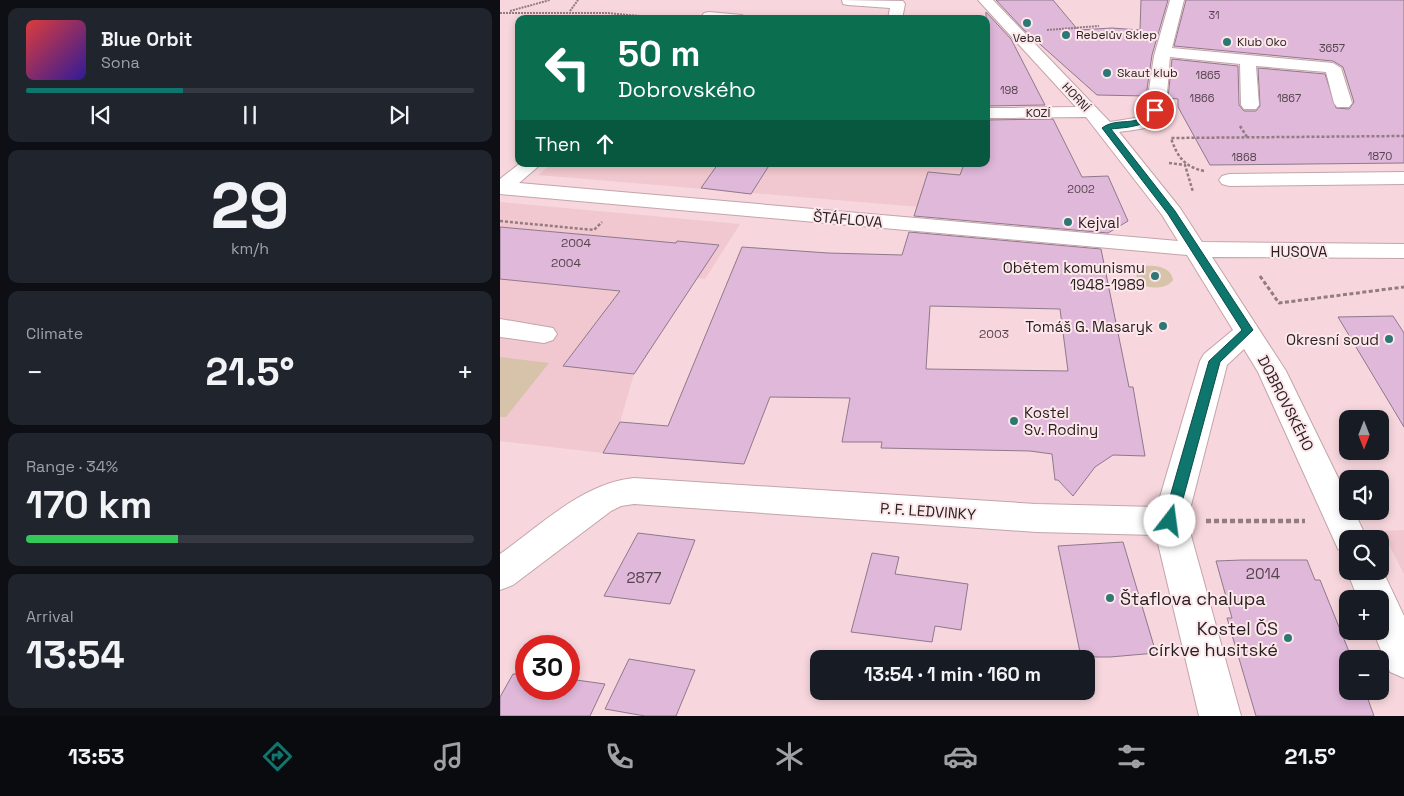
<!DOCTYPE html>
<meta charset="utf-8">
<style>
:root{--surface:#171b24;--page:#20242c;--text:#f1f3f6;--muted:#9ea1a6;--line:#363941;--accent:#0f766e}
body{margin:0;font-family:"Space Grotesk",sans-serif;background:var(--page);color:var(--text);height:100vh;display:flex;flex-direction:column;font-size:19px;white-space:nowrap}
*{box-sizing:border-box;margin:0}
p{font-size:16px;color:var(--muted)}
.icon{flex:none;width:28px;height:28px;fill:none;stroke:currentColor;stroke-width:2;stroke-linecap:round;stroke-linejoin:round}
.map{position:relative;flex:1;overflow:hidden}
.panel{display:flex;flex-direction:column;gap:8px;padding:8px;background:#0d0f14;width:500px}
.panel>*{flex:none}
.guide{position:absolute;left:15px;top:15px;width:475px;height:152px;border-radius:10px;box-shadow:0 2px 8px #0003;background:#0b6e4f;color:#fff;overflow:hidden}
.needle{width:32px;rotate:180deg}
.tools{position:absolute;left:839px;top:410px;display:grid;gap:10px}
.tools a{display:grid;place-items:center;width:50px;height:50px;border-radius:10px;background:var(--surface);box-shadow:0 2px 8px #0003;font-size:25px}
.speed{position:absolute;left:15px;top:635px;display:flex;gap:10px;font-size:25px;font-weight:700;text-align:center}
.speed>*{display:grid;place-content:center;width:65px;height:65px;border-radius:50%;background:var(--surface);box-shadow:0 2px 8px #0003;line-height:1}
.speed .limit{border:8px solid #d22;background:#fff;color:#111}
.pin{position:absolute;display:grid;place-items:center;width:42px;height:42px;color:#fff;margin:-21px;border:2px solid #fff;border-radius:50%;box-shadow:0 1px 5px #0007}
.me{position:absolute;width:55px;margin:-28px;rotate:15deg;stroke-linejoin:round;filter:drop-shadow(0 0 4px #0008)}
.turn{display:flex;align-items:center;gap:18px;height:105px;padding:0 20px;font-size:22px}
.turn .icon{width:65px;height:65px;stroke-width:2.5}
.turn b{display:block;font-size:35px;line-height:42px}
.then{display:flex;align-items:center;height:48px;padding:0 20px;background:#0003;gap:10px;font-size:19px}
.big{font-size:38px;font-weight:800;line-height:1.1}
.panel .widget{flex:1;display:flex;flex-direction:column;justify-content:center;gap:8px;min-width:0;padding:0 18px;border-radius:10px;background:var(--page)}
.panel .dial{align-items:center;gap:0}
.dial b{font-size:65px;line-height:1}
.song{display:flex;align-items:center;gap:15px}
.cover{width:60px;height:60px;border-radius:8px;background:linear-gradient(135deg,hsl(0 70% 55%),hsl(250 70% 35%))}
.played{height:5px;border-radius:2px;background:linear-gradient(90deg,var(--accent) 35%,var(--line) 35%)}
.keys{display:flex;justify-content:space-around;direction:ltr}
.heat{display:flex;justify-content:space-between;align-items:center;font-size:28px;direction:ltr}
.charge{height:8px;border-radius:4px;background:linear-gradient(90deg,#34c759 34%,var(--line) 0)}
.trip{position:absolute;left:310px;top:650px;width:285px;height:50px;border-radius:10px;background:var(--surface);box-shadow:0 2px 8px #0003;font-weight:800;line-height:50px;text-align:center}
.tab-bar{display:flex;height:80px;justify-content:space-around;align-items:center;background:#090b0e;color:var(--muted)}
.tab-bar .icon{width:35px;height:35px}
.tab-bar .active{color:var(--accent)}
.tab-bar b{font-size:22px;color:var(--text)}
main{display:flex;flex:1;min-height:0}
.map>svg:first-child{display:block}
.built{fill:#f1c8cf}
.green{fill:#d6c3a9}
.building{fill:#e0b8da;stroke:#8e798b;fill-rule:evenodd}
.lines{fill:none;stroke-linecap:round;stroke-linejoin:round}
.minor-casing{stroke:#c3a4a9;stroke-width:2}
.path-far3{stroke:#927c80;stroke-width:2;stroke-dasharray:2 1;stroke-linecap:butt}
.path-far2{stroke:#927c80;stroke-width:2.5;stroke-dasharray:3 2;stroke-linecap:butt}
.path-far1{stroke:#927c80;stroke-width:3;stroke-dasharray:4 2.5;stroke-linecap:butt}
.path{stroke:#927c80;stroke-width:4.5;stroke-dasharray:5 3;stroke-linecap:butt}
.minor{fill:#fff;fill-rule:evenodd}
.route{fill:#0f766e;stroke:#0a4d48}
.poi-dot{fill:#2d7774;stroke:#fce8eb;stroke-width:2}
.labels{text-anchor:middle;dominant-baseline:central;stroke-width:4;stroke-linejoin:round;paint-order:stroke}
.far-number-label{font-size:11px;fill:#56444e}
.far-poi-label{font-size:12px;fill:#281d1f;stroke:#fce8eb;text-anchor:start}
.far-street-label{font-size:12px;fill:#281d1f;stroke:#fce8eb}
.number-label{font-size:12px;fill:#56444e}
.street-label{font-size:15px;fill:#281d1f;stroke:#fce8eb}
.poi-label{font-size:15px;fill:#281d1f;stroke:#fce8eb;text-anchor:end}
.near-number-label{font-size:15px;fill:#56444e}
.near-poi-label{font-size:18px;fill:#281d1f;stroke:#fce8eb;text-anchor:start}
</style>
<main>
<section class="panel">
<div class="widget">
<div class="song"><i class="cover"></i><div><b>Blue Orbit</b><p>Sona</p></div></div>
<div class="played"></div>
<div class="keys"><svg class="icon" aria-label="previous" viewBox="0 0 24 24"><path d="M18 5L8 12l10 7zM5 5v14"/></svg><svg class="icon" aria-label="pause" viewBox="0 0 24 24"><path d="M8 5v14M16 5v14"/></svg><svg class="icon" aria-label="next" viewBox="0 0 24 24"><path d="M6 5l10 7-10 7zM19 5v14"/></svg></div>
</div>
<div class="widget dial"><b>29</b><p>km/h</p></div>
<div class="widget"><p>Climate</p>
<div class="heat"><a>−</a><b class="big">21.5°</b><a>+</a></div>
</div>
<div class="widget"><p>Range · 34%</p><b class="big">170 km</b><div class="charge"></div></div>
<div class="widget"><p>Arrival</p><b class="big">13:54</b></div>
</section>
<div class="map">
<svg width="904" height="716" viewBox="0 0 904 716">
<rect width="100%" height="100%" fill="#f7d7dd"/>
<!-- built -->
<g class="built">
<path d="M51,164H486L503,214L38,175Z"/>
<path d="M0,202L240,224L205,279L188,277V292L134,374L120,422L103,453L0,441Z"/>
<path d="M904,530V574L882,531Z"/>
</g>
<!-- green -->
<g class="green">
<path d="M645,266C656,265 671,267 673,280C665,293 631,289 637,270Z"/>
<path d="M0,357L49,363L6,417H0Z"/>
</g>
<!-- building -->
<g class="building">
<path d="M496,0H553L578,30L612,28L640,30L641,0H668L652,55L646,96L597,95L524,30Z"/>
<path d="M686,0H904V163L710,165L678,107V99L668,98L672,59L738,66L739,105L744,111H756L760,106L758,68L825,74L836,108L849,109L854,102L843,67L833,61L674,46Z"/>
<path d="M486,12L511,39L545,105L486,106Z"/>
<path d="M553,119L582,177L608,176L628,221L608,233L414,216L428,172L460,175L464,164H486V120Z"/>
<path d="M218,164H270L251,194L201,188Z"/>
<path d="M0,227L176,243L177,241L219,245L134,374L63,366L120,291L0,279Z"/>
<path d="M409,232L601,249L629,387H633L645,456L613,455L595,467L573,496L558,480H555L552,454L530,451L381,448L382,442H342L350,398L270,397L244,464L103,453L120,422L168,426L242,247L328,253L402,255ZM430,306L560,309L568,371L426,369Z"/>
<path d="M893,316L904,333V427L838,317Z"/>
<path d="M138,533L195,540L170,604L104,596Z"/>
<path d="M623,542L656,653L610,657H581L558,546Z"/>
<path d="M372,553L399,557L395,574L468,584L461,630L435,626L432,642L351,632Z"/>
<path d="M742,560H807L815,580H820L852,659H848V691H865L874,716H756L727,618H732L716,561Z"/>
<path d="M129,659L195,670L176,716H145L105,709Z"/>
<path d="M22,672L26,673V689H69V679L105,684L90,716H0V697L13,674H21Z"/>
</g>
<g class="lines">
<!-- minor casing -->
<g class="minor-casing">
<g id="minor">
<path d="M342,0L403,1L405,4L402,19H388L390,8L348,5L343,4Z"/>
<path d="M478,0H493L610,122L635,118L646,110L654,56L670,0H684L672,48L833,63L841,68L852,103L849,107H837L834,103L826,72L756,66L759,105L756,109H744L741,105L740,64L670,57C668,73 669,111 656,122C647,130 630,130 619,132L680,208L702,242L904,244V258L712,257L786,371L848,498V511H854L867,539H848V553L838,549L758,372L744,349L727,365L687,521L741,716H699L656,535L536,532L134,504L121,506L111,511L13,585L0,590V554C41,525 83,483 134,478L536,504L657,507L700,361L704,354L733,330L687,255L0,194V179L19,164H41L19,183L678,241L662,215L586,117L486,118V108L576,107Z"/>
<path d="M209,12L242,15L249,19H204L202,16L204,13Z"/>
<path d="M904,172V184L729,186L722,184L719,180L722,176L729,174Z"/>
<path d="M0,319L53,328L57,334L53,340L44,343L0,337Z"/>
<path d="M880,565L904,616V678L890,672L873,631H880V599H858L847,571H880Z"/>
</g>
</g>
<!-- path-far3 -->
<g class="path-far3">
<path d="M10,11L50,0"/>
<path d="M70,11L78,0"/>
<path d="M0,13H107L173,19"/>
<path d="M547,30L599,26"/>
</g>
<!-- path-far2 -->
<g class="path-far2">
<path d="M740,126L747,137"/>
<path d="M669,163L685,165L693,192"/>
<path d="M704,171C684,167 677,156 671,138L904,136"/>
<path d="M0,221L94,230L102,222"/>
</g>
<!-- path-far1 -->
<path class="path-far1" d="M760,276L779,303L904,287"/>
<!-- path -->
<path class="path" d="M706,521H805"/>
<!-- minor -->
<use href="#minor" class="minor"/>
</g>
<!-- route -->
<path class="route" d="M653,109L659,110C647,127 630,127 611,129L675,211L753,330L720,362L677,521L675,525H665L663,521L709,361L742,330L668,214L602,128C618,116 637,129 653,109Z"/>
<!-- markers -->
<g class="poi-dot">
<circle cx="527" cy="23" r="5"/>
<circle cx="566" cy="35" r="5"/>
<circle cx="727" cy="42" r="5"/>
<circle cx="607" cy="73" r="5"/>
<circle cx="568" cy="222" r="5"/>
<circle cx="655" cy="276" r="5"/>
<circle cx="663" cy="326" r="5"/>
<circle cx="889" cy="339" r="5"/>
<circle cx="514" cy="421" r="5"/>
<circle cx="610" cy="598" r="5"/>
<circle cx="788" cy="638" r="5"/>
</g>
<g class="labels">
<!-- far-number labels -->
<g class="far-number-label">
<text x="714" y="15">31</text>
<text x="832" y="48">3657</text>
<text x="708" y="75">1865</text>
<text x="509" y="90">198</text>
<text x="702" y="98">1866</text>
<text x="789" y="98">1867</text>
<text x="880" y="156">1870</text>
<text x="744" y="157">1868</text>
<text x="581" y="189">2002</text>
</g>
<!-- far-poi labels -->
<g class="far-poi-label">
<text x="576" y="35">Rebelův Sklep</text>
<text x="527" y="38" text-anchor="middle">Veba</text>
<text x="737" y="42">Klub Oko</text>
<text x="617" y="73">Skaut klub</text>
</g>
<!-- far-street labels -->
<g class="far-street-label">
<text transform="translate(576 97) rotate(47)">HORNÍ</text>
<text x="538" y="113">KOZÍ</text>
</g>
<!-- number labels -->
<g class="number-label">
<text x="76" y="243">2004</text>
<text x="66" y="263">2004</text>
<text x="494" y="334">2003</text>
</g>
<!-- street labels -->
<g class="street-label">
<text transform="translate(348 219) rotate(5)">ŠTÁFLOVA</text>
<text x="799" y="251">HUSOVA</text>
<text transform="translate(786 403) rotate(63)">DOBROVSKÉHO</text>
<text transform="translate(428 511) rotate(4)">P. F. LEDVINKY</text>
</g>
<!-- poi labels -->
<g class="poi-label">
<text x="578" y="222" text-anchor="start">Kejval</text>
<text x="645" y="267">Obětem komunismu<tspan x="645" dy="17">1948-1989</tspan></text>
<text x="653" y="326">Tomáš G. Masaryk</text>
<text x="879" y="339">Okresní soud</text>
<text x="524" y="412" text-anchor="start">Kostel<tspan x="524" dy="17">Sv. Rodiny</tspan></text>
</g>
<!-- near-number labels -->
<g class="near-number-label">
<text x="763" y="573">2014</text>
<text x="144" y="577">2877</text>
</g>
<!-- near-poi labels -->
<g class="near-poi-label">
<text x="620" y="598">Štaflova chalupa</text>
<text x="778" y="628" text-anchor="end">Kostel ČS<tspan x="778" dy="21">církve husitské</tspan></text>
</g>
</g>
</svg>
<div class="tools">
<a><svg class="needle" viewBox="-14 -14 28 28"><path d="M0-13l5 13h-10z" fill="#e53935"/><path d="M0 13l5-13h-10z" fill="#9ea1a6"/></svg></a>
<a><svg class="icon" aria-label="sound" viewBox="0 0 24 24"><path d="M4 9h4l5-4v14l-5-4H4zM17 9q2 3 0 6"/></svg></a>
<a><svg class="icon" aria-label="search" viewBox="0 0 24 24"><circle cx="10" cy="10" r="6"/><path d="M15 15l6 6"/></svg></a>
<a>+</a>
<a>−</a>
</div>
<div class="speed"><div class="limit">30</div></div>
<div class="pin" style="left:655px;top:110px;background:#d93025"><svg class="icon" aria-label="arrive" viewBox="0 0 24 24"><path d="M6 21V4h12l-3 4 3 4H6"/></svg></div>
<svg class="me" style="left:670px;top:521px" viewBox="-20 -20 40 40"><circle r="19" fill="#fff"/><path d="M0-13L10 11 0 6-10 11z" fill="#0f766e"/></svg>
<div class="trip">13:54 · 1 min · 160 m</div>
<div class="guide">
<div class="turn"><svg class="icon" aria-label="left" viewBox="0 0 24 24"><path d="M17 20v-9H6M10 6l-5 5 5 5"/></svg><div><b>50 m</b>Dobrovského</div></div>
<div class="then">Then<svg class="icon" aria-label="ahead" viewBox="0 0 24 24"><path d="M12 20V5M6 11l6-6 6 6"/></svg></div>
</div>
</div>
</main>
<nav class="tab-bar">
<b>13:53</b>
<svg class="icon active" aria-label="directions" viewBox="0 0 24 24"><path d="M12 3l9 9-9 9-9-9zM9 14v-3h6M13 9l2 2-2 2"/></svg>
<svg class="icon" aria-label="music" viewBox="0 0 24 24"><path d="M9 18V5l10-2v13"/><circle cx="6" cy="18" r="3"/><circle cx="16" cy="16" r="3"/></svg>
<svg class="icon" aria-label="phone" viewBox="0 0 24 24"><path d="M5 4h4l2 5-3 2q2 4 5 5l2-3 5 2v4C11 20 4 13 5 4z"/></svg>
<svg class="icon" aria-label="climate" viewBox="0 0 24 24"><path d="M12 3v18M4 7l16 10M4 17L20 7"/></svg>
<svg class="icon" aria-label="car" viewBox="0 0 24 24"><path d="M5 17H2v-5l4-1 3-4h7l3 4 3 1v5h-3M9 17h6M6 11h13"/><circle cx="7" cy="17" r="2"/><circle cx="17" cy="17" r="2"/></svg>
<svg class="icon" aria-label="filters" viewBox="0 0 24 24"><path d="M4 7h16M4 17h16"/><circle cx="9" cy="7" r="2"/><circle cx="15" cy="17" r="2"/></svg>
<b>21.5°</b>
</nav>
